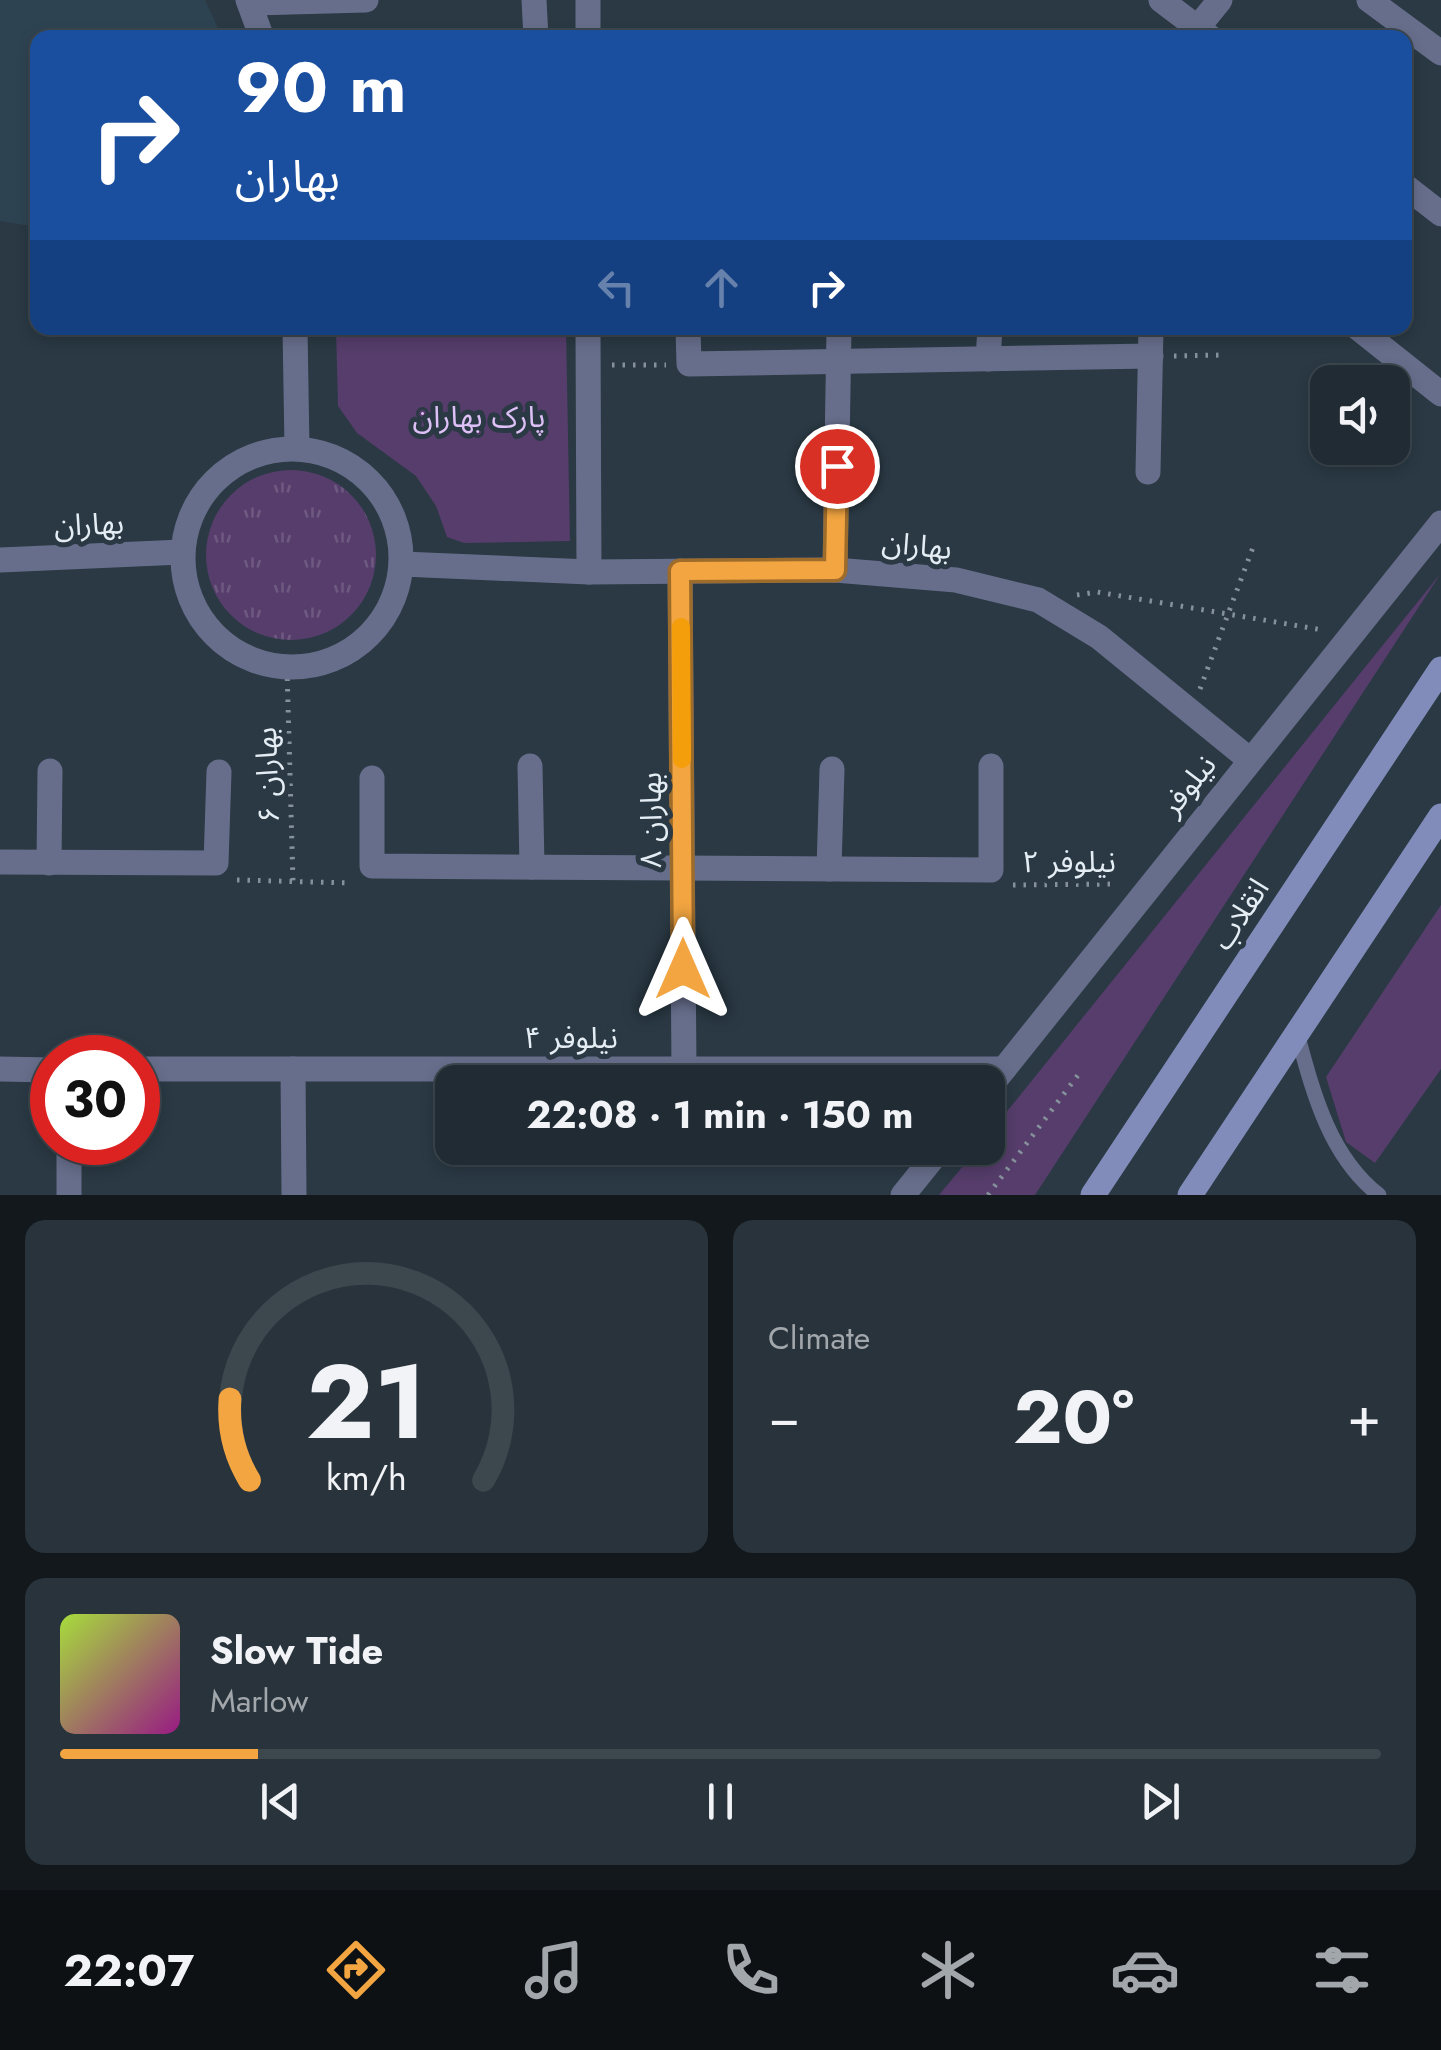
<!DOCTYPE html>
<meta charset="utf-8">
<style>
:root{--surface:#202b33;--page:#28333b;--text:#f1f3f6;--muted:#a2a7ac;--line:#3d474e;--accent:#f2a541}
body{margin:0;font-family:Jost,"Noto Sans Arabic",sans-serif;background:var(--page);color:var(--text);height:100vh;display:flex;flex-direction:column;font-size:38px;white-space:nowrap}
*{box-sizing:border-box;margin:0}
p{font-size:32px;color:var(--muted)}
.icon{flex:none;width:55px;height:55px;fill:none;stroke:currentColor;stroke-width:2;stroke-linecap:round;stroke-linejoin:round}
.map{position:relative;height:1195px;overflow:hidden}
.panel{display:flex;flex-direction:column;gap:25px;padding:25px;background:#12181c;flex:1}
.panel>*{flex:none}
.top-card{position:absolute;left:30px;top:30px;width:1382px;height:305px;border-radius:20px;box-shadow:0 5px 15px #0003,0 0 0 2px var(--line);background:#1a4fa0;color:#fff;overflow:hidden}
.tools{position:absolute;left:1310px;top:365px;display:grid;gap:20px}
.tools a{display:grid;place-items:center;width:100px;height:100px;border-radius:20px;background:var(--surface);box-shadow:0 5px 15px #0003,0 0 0 2px var(--line);font-size:50px}
.speed{position:absolute;left:30px;top:1035px;display:flex;gap:20px;font-size:50px;font-weight:700;text-align:center}
.speed>*{display:grid;place-content:center;width:130px;height:130px;border-radius:50%;background:var(--surface);box-shadow:0 5px 15px #0003,0 0 0 2px var(--line);line-height:1}
.speed .limit{border:15px solid #d22;background:#fff;color:#111}
.pin{position:absolute;display:grid;place-items:center;width:85px;height:85px;color:#fff;margin:-42px;border:5px solid #fff;border-radius:50%;box-shadow:0 2px 10px #0007}
.me{position:absolute;width:110px;margin:-55px;rotate:0deg;stroke-linejoin:round;filter:drop-shadow(0 0 8px #0008)}
.turn{display:flex;align-items:center;gap:35px;height:210px;padding:0 40px;font-size:45px}
.turn .icon{width:130px;height:130px;stroke-width:2.5}
.turn b{display:block;font-size:70px;line-height:85px}
.lanes{display:flex;align-items:center;height:95px;padding:0 40px;background:#0003;justify-content:center;gap:50px;direction:ltr}
.lanes .off{opacity:.35}
.big{font-size:75px;font-weight:700;line-height:1.1}
.panel .card{flex:1;display:flex;flex-direction:column;justify-content:center;gap:15px;min-width:0;padding:0 35px;border-radius:20px;background:var(--page)}
.panel .dial{align-items:center;gap:0}
.dial svg{height:260px;overflow:visible;fill:none;stroke:var(--line);stroke-width:7;stroke-linecap:round;text-anchor:middle}
.dial text{fill:var(--text);stroke:none}
.song{display:flex;align-items:center;gap:30px}
.cover{width:120px;height:120px;border-radius:15px;background:linear-gradient(135deg,hsl(80 70% 55%),hsl(310 70% 35%))}
.played{height:10px;border-radius:5px;background:linear-gradient(90deg,var(--accent) 15%,var(--line) 15%)}
.keys{display:flex;justify-content:space-around;direction:ltr}
.heat{display:flex;justify-content:space-between;align-items:center;font-size:55px;direction:ltr}
.panel .tiles{flex:1;display:grid;gap:25px;grid-template-columns:1fr 1fr}
.card:last-child{grid-column:span 2}
.trip{position:absolute;left:435px;top:1065px;width:570px;height:100px;border-radius:20px;background:var(--surface);box-shadow:0 5px 15px #0003,0 0 0 2px var(--line);font-weight:700;line-height:100px;text-align:center}
.tab-bar{display:flex;height:160px;justify-content:space-around;align-items:center;background:#0d1114;color:var(--muted)}
.tab-bar .icon{width:70px;height:70px}
.tab-bar .selected{color:var(--accent)}
.tab-bar b{font-size:45px;color:var(--text)}
.map>svg:first-child{display:block}
.built{fill:#2e4352}
.grass{fill:url(#grass-tufts)}
.park{fill:#563d6b}
.lines{fill:none;stroke-linecap:round;stroke-linejoin:round}
.path{stroke:#86929b;stroke-width:5;stroke-dasharray:2.5 8;stroke-linecap:butt}
.service{stroke:#676e8b;stroke-width:15}
.minor{stroke:#676e8b;stroke-width:25}
.tertiary{stroke:#676e8b;stroke-width:25}
.secondary{stroke:#828cba;stroke-width:25}
.route-casing{stroke:#9d6b2a;stroke-width:25}
.route{stroke:#f2a541;stroke-width:18}
.slow{stroke:#f59e0b;stroke-width:18}
.labels{text-anchor:middle;dominant-baseline:central;stroke-width:10;stroke-linejoin:round;paint-order:stroke}
.park-label{font-size:30px;fill:#ddc0f6;stroke:#2a3944}
.street-label{font-size:30px;fill:#e4edf4;stroke:#2a3944}
</style>
<div class="map">
<svg width="1441" height="1195" viewBox="0 0 1441 1195">
<defs>
<pattern id="grass-tufts" width="24" height="20" patternUnits="userSpaceOnUse" patternTransform="scale(2.5)"><rect width="24" height="20" fill="#563d6b"/><path d="M3 7l-1-3M5 7V3M7 7l1-3M15 17l-1-3M17 17v-4M19 17l1-3" fill="none" stroke="#6e5981"/></pattern>
</defs>
<rect width="100%" height="100%" fill="#2a3944"/>
<!-- built -->
<path class="built" d="M0,0H205L222,37L38,38L37,227L0,221Z"/>
<!-- grass -->
<circle class="grass" cx="291" cy="555" r="85"/>
<!-- park -->
<g class="park">
<path d="M336,328H566L570,541L464,543L447,537L436,506L416,476L357,433L338,406Z"/>
<path d="M1441,573L1035,1195H939L978,1148H988V1135Z"/>
<path d="M1441,905V1069L1375,1163L1346,1142L1326,1077Z"/>
</g>
<g class="lines">
<!-- path -->
<g class="path">
<path d="M1174,356L1223,355"/>
<path d="M612,365H666"/>
<path d="M1077,595L1097,592L1323,630"/>
<path d="M287,668L293,882"/>
<path d="M1200,689L1255,542"/>
<path d="M237,880L351,883"/>
<path d="M1013,885L1117,884"/>
<path d="M988,1195L1078,1075"/>
</g>
<!-- service -->
<path class="service" d="M1297,1033C1313,1092 1329,1156 1379,1195"/>
<!-- minor -->
<g class="minor">
<path d="M534,0L536,38"/>
<path d="M1161,0L1211,38"/>
<path d="M1369,0L1441,53"/>
<path d="M250,3L366,0"/>
<path d="M1198,27L1220,0"/>
<path d="M588,38V0"/>
<path d="M1405,186L1441,214"/>
<path d="M588,328L589,572"/>
<path d="M688,328L689,364L1151,356"/>
<path d="M1358,328L1441,394"/>
<path d="M988,359L990,328"/>
<path d="M1148,472L1151,328"/>
<path d="M402,564L589,572L835,570L956,580L1038,600L1099,637L1250,760"/>
<path d="M835,570L839,328"/>
<path d="M680,571L684,1069"/>
<path d="M530,766L532,867"/>
<path d="M372,778V866L991,870V766"/>
<path d="M0,862L216,863L219,772"/>
<path d="M49,863L50,771"/>
<path d="M829,869L832,769"/>
<path d="M0,1069L52,1070"/>
<path d="M138,1069H1004"/>
<path d="M293,1069L294,1195"/>
<path d="M988,1089L1441,523"/>
<path d="M69,1142V1195"/>
<path d="M903,1195L941,1148"/>
</g>
<!-- tertiary -->
<g class="tertiary">
<path d="M248,0L262,38"/>
<path d="M295,328L297,448"/>
<circle cx="292" cy="558" r="109"/>
<path d="M0,560L182,552"/>
</g>
<!-- secondary -->
<g class="secondary">
<path d="M1093,1195L1441,669"/>
<path d="M1190,1195L1441,816"/>
</g>
</g>
<g class="lines">
<!-- route casing -->
<g class="route-casing">
<path id="route" d="M683,969L680,571L835,570L837,466"/>
</g>
<!-- route -->
<use href="#route" class="route"/>
<!-- slow -->
<path class="slow" d="M681,627L682,759"/>
</g>
<g class="labels">
<!-- park labels -->
<g class="park-label">
<text x="479" y="416">پارک بهاران</text>
</g>
<!-- street labels -->
<g class="street-label">
<text transform="translate(89 524) rotate(-2)">بهاران</text>
<text transform="translate(917 545) rotate(6)">بهاران</text>
<text transform="translate(267 775) rotate(-92)">بهاران ۶</text>
<text transform="translate(1188 785) rotate(-51)">نیلوفر</text>
<text transform="translate(650 820) rotate(-90)">بهاران ۸</text>
<text x="1069" y="861">نیلوفر ۲</text>
<text transform="translate(1240 914) rotate(-57)">انقلاب</text>
<text x="571" y="1037">نیلوفر ۴</text>
</g>
</g>
</svg>
<div class="tools">
<a><svg class="icon" aria-label="sound" viewBox="0 0 24 24"><path d="M4 9h4l5-4v14l-5-4H4zM17 9q2 3 0 6"/></svg></a>
</div>
<div class="speed"><div class="limit">30</div></div>
<div class="pin" style="left:837px;top:466px;background:#d93025"><svg class="icon" aria-label="arrive" viewBox="0 0 24 24"><path d="M6 21V4h12l-3 4 3 4H6"/></svg></div>
<svg class="me" style="left:683px;top:969px" viewBox="-20 -20 40 40"><path d="M0-17L14 15 0 8-14 15z" fill="#f2a541" stroke="#fff" stroke-width="4"/></svg>
<div class="trip">22:08 · 1 min · 150 m</div>
<div class="top-card">
<div class="turn"><svg class="icon" aria-label="right" viewBox="0 0 24 24"><path d="M7 20v-9h11M14 6l5 5-5 5"/></svg><div><b>90 m</b>بهاران</div></div>
<div class="lanes"><svg class="icon off" aria-label="left" viewBox="0 0 24 24"><path d="M17 20v-9H6M10 6l-5 5 5 5"/></svg><svg class="icon off" aria-label="ahead" viewBox="0 0 24 24"><path d="M12 20V5M6 11l6-6 6 6"/></svg><svg class="icon" aria-label="right" viewBox="0 0 24 24"><path d="M7 20v-9h11M14 6l5 5-5 5"/></svg></div>
</div>
</div>
<section class="panel">
<div class="tiles">
<div class="card dial"><svg viewBox="0 0 100 80">
<path d="M14 69A42 42 0 1 1 86 69"/>
<path d="M14 69A42 42 0 0 1 8 44" stroke="#f2a541"/>
<text x="50" y="56" font-size="32" font-weight="700">21</text>
<text x="50" y="72" font-size="11">km/h</text>
</svg></div>
<div class="card"><p>Climate</p>
<div class="heat"><a>−</a><b class="big">20°</b><a>+</a></div>
</div>
<div class="card">
<div class="song"><i class="cover"></i><div><b>Slow Tide</b><p>Marlow</p></div></div>
<div class="played"></div>
<div class="keys"><svg class="icon" aria-label="previous" viewBox="0 0 24 24"><path d="M18 5L8 12l10 7zM5 5v14"/></svg><svg class="icon" aria-label="pause" viewBox="0 0 24 24"><path d="M8 5v14M16 5v14"/></svg><svg class="icon" aria-label="next" viewBox="0 0 24 24"><path d="M6 5l10 7-10 7zM19 5v14"/></svg></div>
</div>
</div>
</section>
<nav class="tab-bar">
<b>22:07</b>
<svg class="icon selected" aria-label="directions" viewBox="0 0 24 24"><path d="M12 3l9 9-9 9-9-9zM9 14v-3h6M13 9l2 2-2 2"/></svg>
<svg class="icon" aria-label="music" viewBox="0 0 24 24"><path d="M9 18V5l10-2v13"/><circle cx="6" cy="18" r="3"/><circle cx="16" cy="16" r="3"/></svg>
<svg class="icon" aria-label="phone" viewBox="0 0 24 24"><path d="M5 4h4l2 5-3 2q2 4 5 5l2-3 5 2v4C11 20 4 13 5 4z"/></svg>
<svg class="icon" aria-label="climate" viewBox="0 0 24 24"><path d="M12 3v18M4 7l16 10M4 17L20 7"/></svg>
<svg class="icon" aria-label="car" viewBox="0 0 24 24"><path d="M5 17H2v-5l4-1 3-4h7l3 4 3 1v5h-3M9 17h6M6 11h13"/><circle cx="7" cy="17" r="2"/><circle cx="17" cy="17" r="2"/></svg>
<svg class="icon" aria-label="filters" viewBox="0 0 24 24"><path d="M4 7h16M4 17h16"/><circle cx="9" cy="7" r="2"/><circle cx="15" cy="17" r="2"/></svg>
</nav>
